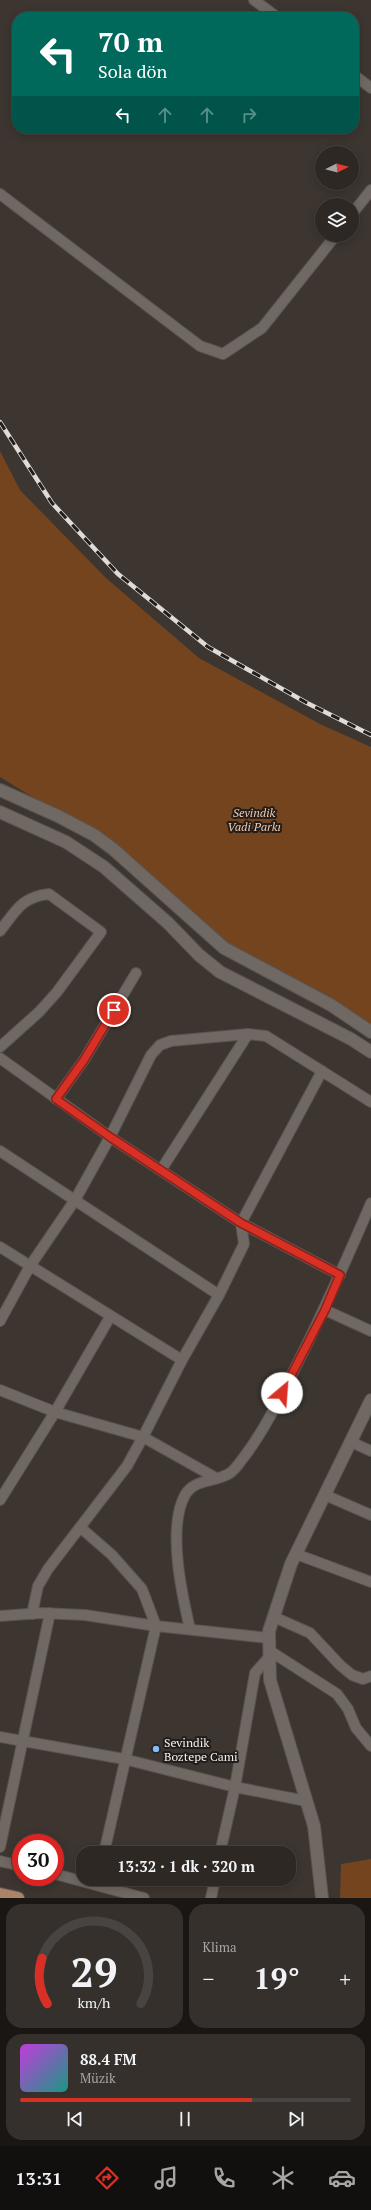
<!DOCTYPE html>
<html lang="tr">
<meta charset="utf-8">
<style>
:root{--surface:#2d2824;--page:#35302c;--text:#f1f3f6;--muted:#a7a6a6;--line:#484441;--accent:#d93025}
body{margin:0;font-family:"PT Serif",serif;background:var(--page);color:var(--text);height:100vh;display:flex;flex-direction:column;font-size:15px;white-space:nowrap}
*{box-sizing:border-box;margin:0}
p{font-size:13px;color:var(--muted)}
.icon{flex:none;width:22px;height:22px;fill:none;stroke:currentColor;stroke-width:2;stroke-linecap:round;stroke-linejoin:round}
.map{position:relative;height:1898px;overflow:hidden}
.panel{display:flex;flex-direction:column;gap:6px;padding:6px;background:#191614;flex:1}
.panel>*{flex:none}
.top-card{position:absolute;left:12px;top:12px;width:347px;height:122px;border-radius:16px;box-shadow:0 2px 10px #0003,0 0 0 1px var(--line);background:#00695c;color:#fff;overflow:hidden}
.needle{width:26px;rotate:84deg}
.buttons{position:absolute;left:315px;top:146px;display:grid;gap:8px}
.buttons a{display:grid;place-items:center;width:44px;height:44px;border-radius:50%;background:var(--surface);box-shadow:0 2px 10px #0003,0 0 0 1px var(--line);font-size:20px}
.speed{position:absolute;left:12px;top:1834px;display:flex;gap:8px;font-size:20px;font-weight:700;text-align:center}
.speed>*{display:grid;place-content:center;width:52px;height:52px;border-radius:50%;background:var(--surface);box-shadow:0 2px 10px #0003,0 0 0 1px var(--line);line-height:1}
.speed .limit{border:6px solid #d22;background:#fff;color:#111}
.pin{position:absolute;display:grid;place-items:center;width:34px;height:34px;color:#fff;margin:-17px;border:2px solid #fff;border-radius:50%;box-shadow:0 1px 4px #0007}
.me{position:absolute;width:44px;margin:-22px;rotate:27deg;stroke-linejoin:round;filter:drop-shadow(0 0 3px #0008)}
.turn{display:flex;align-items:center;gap:14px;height:84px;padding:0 20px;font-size:18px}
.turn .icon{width:52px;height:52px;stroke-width:2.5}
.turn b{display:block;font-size:28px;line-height:34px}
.lanes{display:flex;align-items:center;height:38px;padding:0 20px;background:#0003;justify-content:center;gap:20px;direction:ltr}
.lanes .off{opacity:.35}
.big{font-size:30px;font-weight:800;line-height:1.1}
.panel .tile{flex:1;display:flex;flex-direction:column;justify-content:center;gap:6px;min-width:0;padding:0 14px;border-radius:16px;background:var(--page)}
.panel .dial{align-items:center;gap:0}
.dial svg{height:104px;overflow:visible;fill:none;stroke:var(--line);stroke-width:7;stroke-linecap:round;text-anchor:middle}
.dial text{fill:var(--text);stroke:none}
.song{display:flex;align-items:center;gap:12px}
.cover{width:48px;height:48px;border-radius:6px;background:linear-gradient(135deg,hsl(290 70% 55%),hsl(170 70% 35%))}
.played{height:4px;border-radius:2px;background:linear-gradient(90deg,var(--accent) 70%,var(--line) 70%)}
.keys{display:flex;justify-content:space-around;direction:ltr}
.heat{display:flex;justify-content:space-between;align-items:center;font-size:22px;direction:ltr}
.panel .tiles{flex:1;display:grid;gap:6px;grid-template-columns:1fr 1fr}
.tile:last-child{grid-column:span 2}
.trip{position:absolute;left:76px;top:1846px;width:220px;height:40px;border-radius:16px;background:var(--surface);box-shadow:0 2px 10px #0003,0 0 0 1px var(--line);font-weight:800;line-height:40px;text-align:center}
.menu{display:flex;height:64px;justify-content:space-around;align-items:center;background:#12100e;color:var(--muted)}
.menu .icon{width:28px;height:28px}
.menu .selected{color:var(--accent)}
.menu b{font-size:18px;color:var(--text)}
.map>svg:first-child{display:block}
.green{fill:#74441e}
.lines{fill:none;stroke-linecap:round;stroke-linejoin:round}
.street-casing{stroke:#59534f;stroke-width:12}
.secondary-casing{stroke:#59534f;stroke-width:14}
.primary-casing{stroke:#59534f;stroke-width:14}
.street{stroke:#706862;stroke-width:10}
.secondary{stroke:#706862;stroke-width:12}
.primary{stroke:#ab8366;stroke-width:12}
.rail-casing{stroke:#e0dbd8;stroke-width:4.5}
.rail{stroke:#201d1b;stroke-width:3;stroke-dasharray:9;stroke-linecap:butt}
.route-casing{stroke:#8d1f18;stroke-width:10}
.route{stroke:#d93025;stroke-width:7}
.poi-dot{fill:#82bcfa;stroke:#201d1b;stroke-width:1.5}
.labels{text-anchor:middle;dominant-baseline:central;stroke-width:4;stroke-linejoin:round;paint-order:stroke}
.park-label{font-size:12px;font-style:italic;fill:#f5c9ac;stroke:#201d1b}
.poi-label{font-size:12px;fill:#f4efec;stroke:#201d1b;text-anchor:start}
</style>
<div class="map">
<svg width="371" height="1898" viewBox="0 0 371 1898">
<rect width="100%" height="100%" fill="#3c3530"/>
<!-- green -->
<g class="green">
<path d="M0,451L20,490L106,578L199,658L320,724L371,747V1032L266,971L168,899L94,835L0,777Z"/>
<path d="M371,1859V1898H340L341,1864Z"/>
</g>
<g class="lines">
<!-- street casing -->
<g class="street-casing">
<g id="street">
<path d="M254,0L277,17"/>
<path d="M354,75L371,88"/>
<path d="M0,194L200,346L223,354L262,328L336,235"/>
<path d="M352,214L371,190"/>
<path d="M0,931C16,911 21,897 49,894L101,932L57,992L39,1012L0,1047"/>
<path d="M0,1058L110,1137L241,1223L340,1275"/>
<path d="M56,1099L84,1060L136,973"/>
<path d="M0,1151L219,1295"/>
<path d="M161,1170L248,1034"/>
<path d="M0,1247L182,1360"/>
<path d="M325,1310L371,1331"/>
<path d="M0,1321L30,1266L75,1200L110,1137L151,1055L160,1045L171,1041L248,1034L266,1036L371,1102"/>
<path d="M0,1390L55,1412L143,1437L216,1478"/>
<path d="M351,1442L371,1451"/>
<path d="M325,1495L371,1515"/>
<path d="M0,1500L55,1412L110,1317"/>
<path d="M81,1528L112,1555L142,1589L156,1626L104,1853"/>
<path d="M296,1554L371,1582"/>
<path d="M32,1614L38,1586L48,1569L127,1466L143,1437L182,1360L219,1295L244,1244L241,1223L322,1071"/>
<path d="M0,1616L41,1613L85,1615L156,1626L269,1638"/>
<path d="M274,1617L310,1633L340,1665L352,1675L363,1679L371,1676"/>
<path d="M190,1629C182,1595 167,1528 185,1495C195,1478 215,1483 230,1473C235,1470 240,1462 244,1457C263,1432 278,1402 292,1374C321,1318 346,1261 371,1203"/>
<path d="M270,1651L337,1694L348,1709L356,1728L371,1746"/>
<path d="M0,1737L124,1759L235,1787L306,1801"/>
<path d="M0,1847L50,1613"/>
<path d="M220,1853L235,1787L255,1673L270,1656"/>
<path d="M0,1861L21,1866"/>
<path d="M55,1874L144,1898"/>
<path d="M211,1898L215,1879"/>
</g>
</g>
<!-- secondary casing -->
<g class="secondary-casing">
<g id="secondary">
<path d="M0,790L58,816L94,835L113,849L224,948L331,1005L371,1032"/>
<path d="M0,812L66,842L104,867L168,923L199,955L220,972L351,1039L371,1052"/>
<path d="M322,1898L314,1826L270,1680L269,1631L291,1564L371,1400"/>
</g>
</g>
<!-- primary casing -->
<g class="primary-casing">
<path id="primary" d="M0,1894L18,1898"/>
</g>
<!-- street -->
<use href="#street" class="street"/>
<!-- secondary -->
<use href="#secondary" class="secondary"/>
<!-- primary -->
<use href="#primary" class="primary"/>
<!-- rail casing -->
<g class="rail-casing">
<path id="rail" d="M0,422L52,503L118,574L208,647L307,703L371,735"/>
</g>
<!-- rail -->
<use href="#rail" class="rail"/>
</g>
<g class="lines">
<!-- route casing -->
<g class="route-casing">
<path id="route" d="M114,1010L84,1060L56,1099L110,1137L241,1223L340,1275L325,1310L282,1393"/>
</g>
<!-- route -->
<use href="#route" class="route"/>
</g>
<!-- markers -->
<circle class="poi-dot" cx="156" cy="1749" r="4"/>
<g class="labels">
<!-- park labels -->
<g class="park-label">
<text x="254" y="812">Sevindik<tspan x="254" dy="14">Vadi Parkı</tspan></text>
</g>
<!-- poi labels -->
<g class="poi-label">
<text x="164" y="1742">Sevindik<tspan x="164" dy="14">Boztepe Cami</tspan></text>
</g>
</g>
</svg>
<div class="buttons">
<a><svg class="needle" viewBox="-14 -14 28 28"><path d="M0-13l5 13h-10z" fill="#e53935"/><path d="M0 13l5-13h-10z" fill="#a7a6a6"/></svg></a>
<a><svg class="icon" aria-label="layers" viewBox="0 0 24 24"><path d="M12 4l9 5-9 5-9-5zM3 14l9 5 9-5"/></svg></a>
</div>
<div class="speed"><div class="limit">30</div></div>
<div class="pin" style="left:114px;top:1010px;background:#d93025"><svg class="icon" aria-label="arrive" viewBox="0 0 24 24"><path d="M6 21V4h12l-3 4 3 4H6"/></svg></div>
<svg class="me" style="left:282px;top:1393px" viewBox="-20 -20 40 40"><circle r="19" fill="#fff"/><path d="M0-13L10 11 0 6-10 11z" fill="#d93025"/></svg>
<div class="trip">13:32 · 1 dk · 320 m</div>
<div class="top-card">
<div class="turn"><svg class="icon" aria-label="left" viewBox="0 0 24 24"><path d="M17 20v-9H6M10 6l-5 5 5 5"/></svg><div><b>70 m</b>Sola dön</div></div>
<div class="lanes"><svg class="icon" aria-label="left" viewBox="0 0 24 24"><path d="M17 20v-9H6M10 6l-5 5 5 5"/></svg><svg class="icon off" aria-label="ahead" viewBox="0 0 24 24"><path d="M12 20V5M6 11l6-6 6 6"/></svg><svg class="icon off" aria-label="ahead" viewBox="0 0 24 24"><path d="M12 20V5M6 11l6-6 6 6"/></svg><svg class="icon off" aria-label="right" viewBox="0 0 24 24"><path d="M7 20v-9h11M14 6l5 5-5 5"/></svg></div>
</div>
</div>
<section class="panel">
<div class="tiles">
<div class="tile dial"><svg viewBox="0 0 100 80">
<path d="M14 69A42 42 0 1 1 86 69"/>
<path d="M14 69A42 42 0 0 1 10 34" stroke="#d93025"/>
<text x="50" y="56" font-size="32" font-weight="700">29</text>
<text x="50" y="72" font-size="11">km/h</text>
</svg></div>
<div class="tile"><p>Klima</p>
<div class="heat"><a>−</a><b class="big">19°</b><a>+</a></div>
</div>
<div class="tile">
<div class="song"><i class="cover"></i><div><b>88.4 FM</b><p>Müzik</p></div></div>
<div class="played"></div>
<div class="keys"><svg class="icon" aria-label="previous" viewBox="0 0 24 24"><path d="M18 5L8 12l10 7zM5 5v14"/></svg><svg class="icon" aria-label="pause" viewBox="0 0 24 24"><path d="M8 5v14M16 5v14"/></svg><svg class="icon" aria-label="next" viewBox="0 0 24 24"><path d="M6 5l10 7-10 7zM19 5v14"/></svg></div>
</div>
</div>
</section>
<nav class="menu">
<b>13:31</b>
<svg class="icon selected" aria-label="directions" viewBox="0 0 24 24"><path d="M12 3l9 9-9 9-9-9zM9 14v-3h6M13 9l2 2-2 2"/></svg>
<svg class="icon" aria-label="music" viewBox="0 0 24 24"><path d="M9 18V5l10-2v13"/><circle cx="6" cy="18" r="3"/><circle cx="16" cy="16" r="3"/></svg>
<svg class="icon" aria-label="phone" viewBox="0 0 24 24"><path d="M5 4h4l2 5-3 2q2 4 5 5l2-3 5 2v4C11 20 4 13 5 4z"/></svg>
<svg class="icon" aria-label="climate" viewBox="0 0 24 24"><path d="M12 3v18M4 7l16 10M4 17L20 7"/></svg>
<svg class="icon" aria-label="car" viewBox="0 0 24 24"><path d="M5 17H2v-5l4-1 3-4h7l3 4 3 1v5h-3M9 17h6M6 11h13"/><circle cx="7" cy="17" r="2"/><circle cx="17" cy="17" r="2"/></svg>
</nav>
